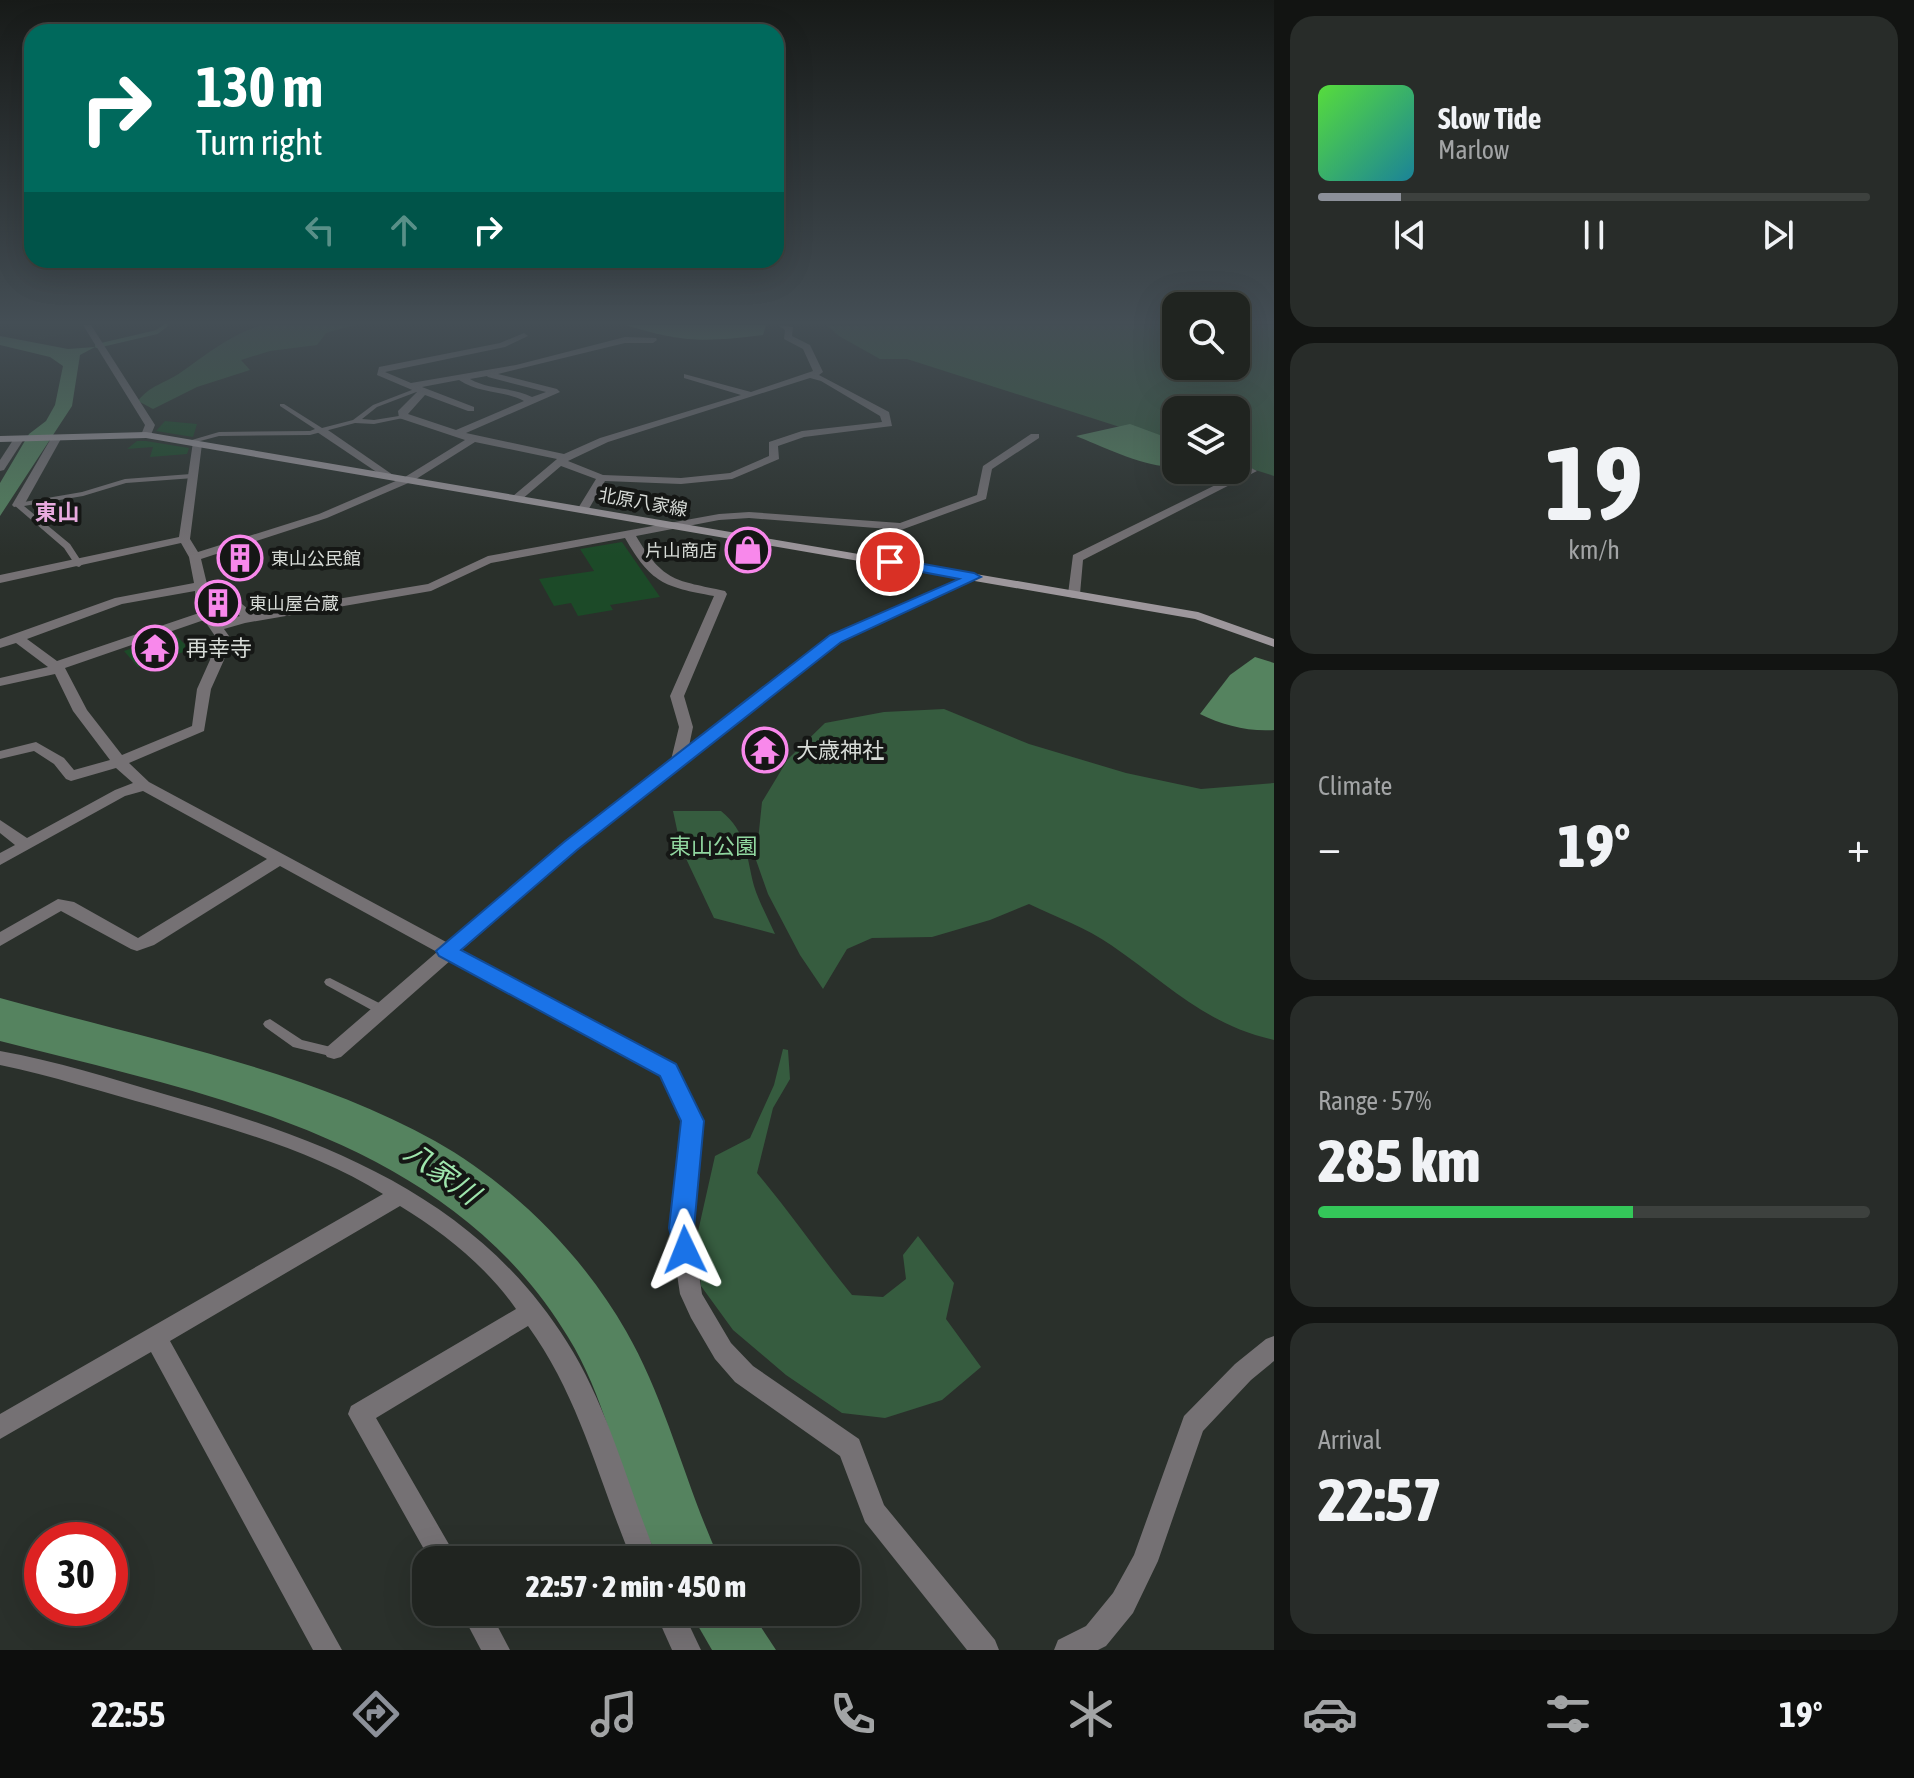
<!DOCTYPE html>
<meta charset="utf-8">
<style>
:root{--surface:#202420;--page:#282c29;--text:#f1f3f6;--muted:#a2a4a5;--line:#3d413e;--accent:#8c9099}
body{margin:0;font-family:"Asap Condensed","Noto Sans JP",sans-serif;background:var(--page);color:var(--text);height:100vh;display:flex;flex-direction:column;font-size:30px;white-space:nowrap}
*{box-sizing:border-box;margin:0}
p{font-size:26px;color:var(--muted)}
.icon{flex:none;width:44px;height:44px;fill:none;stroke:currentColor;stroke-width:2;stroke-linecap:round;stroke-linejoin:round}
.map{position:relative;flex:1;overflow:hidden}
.panel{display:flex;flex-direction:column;gap:16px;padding:16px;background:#121412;width:640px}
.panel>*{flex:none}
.top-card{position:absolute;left:24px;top:24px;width:760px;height:244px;border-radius:24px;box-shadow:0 8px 32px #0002,0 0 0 2px var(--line);background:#00695c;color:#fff;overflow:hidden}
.buttons{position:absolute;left:1162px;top:292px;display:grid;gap:16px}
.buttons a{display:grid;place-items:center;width:88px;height:88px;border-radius:16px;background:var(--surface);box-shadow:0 8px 32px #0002,0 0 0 2px var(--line);font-size:40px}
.speed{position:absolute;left:24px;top:1522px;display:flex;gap:16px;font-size:40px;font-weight:700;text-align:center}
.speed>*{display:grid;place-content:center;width:104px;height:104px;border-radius:50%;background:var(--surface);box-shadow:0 8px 32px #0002,0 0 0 2px var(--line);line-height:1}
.speed .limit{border:12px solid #d22;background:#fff;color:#111}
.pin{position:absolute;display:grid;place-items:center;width:68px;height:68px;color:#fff;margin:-34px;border:4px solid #fff;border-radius:50%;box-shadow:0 2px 8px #0007}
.me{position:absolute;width:88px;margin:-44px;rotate:358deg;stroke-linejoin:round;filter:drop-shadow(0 0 6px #0008)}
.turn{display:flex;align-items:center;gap:28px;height:168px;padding:0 40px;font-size:36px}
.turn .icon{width:104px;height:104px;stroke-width:2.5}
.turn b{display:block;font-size:56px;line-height:68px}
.lanes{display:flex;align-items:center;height:76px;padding:0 40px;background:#0003;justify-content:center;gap:40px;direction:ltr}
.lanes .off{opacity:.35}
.big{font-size:60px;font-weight:800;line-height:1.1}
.panel .card{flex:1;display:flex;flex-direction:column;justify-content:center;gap:12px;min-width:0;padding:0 28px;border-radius:24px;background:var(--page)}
.panel .dial{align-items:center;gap:0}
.dial b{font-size:104px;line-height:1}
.song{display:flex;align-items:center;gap:24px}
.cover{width:96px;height:96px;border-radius:12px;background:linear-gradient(135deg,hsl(110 70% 55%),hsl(190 70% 35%))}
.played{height:8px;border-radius:4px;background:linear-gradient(90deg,var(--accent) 15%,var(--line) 15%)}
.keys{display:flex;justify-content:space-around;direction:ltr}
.heat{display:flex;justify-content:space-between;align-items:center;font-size:44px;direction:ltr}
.charge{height:12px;border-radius:6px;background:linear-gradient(90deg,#34c759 57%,var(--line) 0)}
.trip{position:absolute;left:412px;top:1546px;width:448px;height:80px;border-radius:24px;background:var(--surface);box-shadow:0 8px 32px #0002,0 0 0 2px var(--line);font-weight:800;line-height:80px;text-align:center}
.dock{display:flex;height:128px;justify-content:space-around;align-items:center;background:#0d0e0d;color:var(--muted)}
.dock .icon{width:56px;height:56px}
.dock .on{color:var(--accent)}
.dock b{font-size:36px;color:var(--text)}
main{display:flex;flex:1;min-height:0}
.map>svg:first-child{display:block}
.built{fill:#2b372d}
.green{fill:#365c3f}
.water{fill:#55835f}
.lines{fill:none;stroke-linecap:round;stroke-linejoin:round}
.stream{stroke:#55835f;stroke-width:4}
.building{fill:#1c4a28}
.lane{fill:#757174;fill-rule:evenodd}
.street{fill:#757174;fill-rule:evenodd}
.secondary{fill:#9d979c;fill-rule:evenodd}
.route{fill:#1a73e8;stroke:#114b97;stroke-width:2}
.labels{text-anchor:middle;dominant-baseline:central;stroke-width:8;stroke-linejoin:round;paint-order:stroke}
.far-street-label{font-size:18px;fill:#d7dbd7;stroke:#151715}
.far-poi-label{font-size:18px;fill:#d7dbd7;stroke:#151715;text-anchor:start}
.far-quarter-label{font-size:22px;font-weight:bold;fill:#e8aadf;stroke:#151715}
.poi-label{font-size:22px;fill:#d7dbd7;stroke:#151715;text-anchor:start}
.park-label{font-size:22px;fill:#91d7a0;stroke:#151715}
.near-water-label{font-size:28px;font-style:italic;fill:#9fe6ad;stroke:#151715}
</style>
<main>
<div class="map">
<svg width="1274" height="1650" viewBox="0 0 1274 1650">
<rect width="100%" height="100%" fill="#2a302b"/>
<!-- built -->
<path class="built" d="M9,325H81L85,331L40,339L6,332Z"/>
<!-- green -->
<g class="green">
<path d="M262,325H354L326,333L317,345L270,351L241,360L250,370L197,387L153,409L138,401C149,386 165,383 180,373C205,355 231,334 262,325Z"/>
<path d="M1176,325V366H1236V325H1274V476L1236,464V410H1176V445L907,359H880L839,336L828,326Z"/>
<path d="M944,709L1029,744L1126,773L1201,789L1274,783V1040C1204,1024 1168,984 1111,945C1087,928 1056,917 1029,904L990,920L932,937L872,938L847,949L823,989L800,955L768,894L756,860L762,802L788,759L825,723L884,712Z"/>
<path d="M673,811H721C747,832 746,855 754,886C759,902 768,918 775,934L714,918L681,848Z"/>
<path d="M783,1049L788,1050L790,1079L773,1108L757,1173C790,1212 819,1255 852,1295L883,1297L906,1279L903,1255L918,1236L954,1283L946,1319L981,1367L942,1400L885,1418L842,1413L786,1375L733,1330L701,1286L697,1236L715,1156L750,1138L774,1085Z"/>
</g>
<!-- water -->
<g class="water">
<path d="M626,325H766L763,335C705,342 683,343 626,325Z"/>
<path d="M0,336L68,349L95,347L80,355L72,406L0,516V483L29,434L46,421L55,405L63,366L50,357L0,345Z"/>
<path d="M1130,424L1176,441V465C1154,472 1099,445 1076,436Z"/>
<path d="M1255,657L1274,663V730C1249,732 1222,725 1200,714L1230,675Z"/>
<path d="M0,998C142,1038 306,1069 435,1141C513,1185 582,1254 626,1331C666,1400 686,1487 720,1560H660C620,1490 611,1406 568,1337C447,1137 209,1095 0,1041Z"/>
<path d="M690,1612H751L776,1650H712Z"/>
</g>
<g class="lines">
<!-- stream -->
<path class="stream" d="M97,346L157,332L166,325"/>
</g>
<!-- building -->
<g class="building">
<path d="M165,421L197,424L193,437L156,431Z"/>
<path d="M137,441H146L189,448L187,454L150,457L153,447L127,449Z"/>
<path d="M622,542L660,597L610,605L613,610L578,616L571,603L554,606L539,579L594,571L580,549Z"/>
<path d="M174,633L190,650L138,667L124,651Z"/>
<path d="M761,735L789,743L772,770L740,758Z"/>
</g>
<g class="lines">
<!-- lane -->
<g class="lane">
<path d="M417,388L420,390L419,391L377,407L362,419L374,420L405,415L406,416L403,418L374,424L355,423L310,435L219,436L189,444L185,442L219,432L310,431L315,429L280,406V404H284L322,428L353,420L373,405Z"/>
<path d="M191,474H194V478L126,483L83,496L24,506L70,544L83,564L79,567L76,566L64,548L14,505L18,503L82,492L125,479Z"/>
<path d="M330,978L387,1007L388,1010L387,1013H377L326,985L324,982L326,979Z"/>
<path d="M270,1019L302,1040L339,1049L341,1052L339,1055L334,1057L293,1047L265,1027L263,1024L265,1021Z"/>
</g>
<!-- street -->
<g class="street">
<path d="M83,325H91L155,425L150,437L141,435L145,425Z"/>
<path d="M778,325L793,327L792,336L810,345L823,372L819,375L889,412L892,426L804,437L778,446L779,459L732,479L681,484L605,481L587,512L583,513L577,510L596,479L561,466L521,500H513V496L557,459L475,442L413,481L327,518L201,559L207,584L226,591L253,613L428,584L488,556L719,514L749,512L900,523L977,495L983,466L1031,434H1039V438L992,469L986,499L901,530L749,518L719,520L636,536C664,583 676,580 725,591L727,594L684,696L693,727L689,746L830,636L970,574L974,573L980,577L840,642L576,850L462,950L675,1065L703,1121L692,1228L702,1294L731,1343L753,1366L859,1439L884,1505L995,1640L999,1650H967L865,1522L840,1456L735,1382L715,1359L691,1318L680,1294L670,1228L683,1121L661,1075L451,960L341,1057L334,1059L327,1057L324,1052L327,1047L437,952L280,866L154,945L137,951L131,949L61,911L0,946V932L58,899L74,902L138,938L267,859L143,791L125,796L0,865V853L15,845L0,833V820L27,838L115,790L133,783L116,768L71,781L66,779L54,764L34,751L0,759V751L36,742L64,758L74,770L110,760L73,711L55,674L0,686V678L48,667L16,643L0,648V639L115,598L194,583L189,557L181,543L0,583V575L179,537L193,442L202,444L190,539L198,552L319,514L405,477L465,440L399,418L398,411L417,392L377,375L379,367L500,343L524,333L528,336L505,347L385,372L411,383L516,365L625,337L656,338L657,340L653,343H625L498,374L557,389L560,392L466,433L564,454L600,438L741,395L684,378V374L751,392L813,371L803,349L784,339L785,330ZM487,376L488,377L546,392L532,397C512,387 489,390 470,379ZM810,378L821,381L880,416L882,422L802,431L769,442V456L730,473L681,478L603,475L568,461L608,442ZM459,380C479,394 504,390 524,401L456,430L408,414L425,395L468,411H474V407L422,387ZM625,538C651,583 664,587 714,596L670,696L679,727L671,760L564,842L448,943L149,782L129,763L204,731L211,689L224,660L229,636L224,629L245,623L431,591L491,563ZM195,591V606L199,613L57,661L27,639L122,604ZM207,593L218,597L240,616L219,622L207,606ZM204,620L215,636L210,660L197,689L192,726L122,755L87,710L65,668Z"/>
<path d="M317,428H325L393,475L384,477L317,432Z"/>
<path d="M53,435L62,437L24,505L14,507L12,505Z"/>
<path d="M15,437L24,439L4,470L0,471V460Z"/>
<path d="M1236,460L1257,471L1083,560L1080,594L1074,598L1070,597L1068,594L1073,555L1244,471L1236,467Z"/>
<path d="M0,1051C56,1061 110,1078 164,1094C323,1139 475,1195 567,1342C609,1408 628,1488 658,1560H632C598,1479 580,1398 528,1326L376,1418L458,1560H430L348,1414L351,1406L516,1309C487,1267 443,1232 400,1206L170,1341L342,1650H313L151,1352L0,1439V1414L383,1194C314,1151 232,1129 154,1106C103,1092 52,1076 0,1065Z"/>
<path d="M1274,1336V1361L1251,1380L1203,1431L1158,1561L1133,1613L1106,1646L1098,1650H1054L1058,1640L1086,1626L1113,1593L1134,1555L1184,1416L1235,1364L1266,1339Z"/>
<path d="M461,1612H490L510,1650H481Z"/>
<path d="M655,1612H683L701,1650H672Z"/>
</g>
<!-- secondary -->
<path class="secondary" d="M146,432L1198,612L1274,639V647L1195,619L146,438L0,442V436Z"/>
</g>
<!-- sky -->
<linearGradient id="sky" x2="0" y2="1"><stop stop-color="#171a18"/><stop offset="0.58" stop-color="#444e55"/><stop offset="1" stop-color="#444e55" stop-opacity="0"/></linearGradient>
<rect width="1274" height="556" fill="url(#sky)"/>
<!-- route -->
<path class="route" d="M890,558L974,573L981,577L841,642L577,850L461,950L676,1064L704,1121L694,1228L697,1250L694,1258L685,1261L676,1258L669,1228L681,1121L660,1076L439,956L436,951L564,842L830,635L959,579L885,565L883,562Z"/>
<!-- icons -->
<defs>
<g id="shop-ring" transform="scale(2.3)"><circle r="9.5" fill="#151715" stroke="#f888eb" stroke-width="1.5"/><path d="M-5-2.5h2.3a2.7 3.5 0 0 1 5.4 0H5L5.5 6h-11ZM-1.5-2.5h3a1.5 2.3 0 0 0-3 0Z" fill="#f888eb"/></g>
<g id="building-ring" transform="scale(2.3)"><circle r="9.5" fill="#151715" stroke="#f888eb" stroke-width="1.5"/><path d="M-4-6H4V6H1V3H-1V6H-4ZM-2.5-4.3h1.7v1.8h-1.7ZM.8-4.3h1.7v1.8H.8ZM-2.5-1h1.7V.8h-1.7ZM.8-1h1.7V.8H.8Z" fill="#f888eb"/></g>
<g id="temple-ring" transform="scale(2.3)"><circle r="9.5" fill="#151715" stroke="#f888eb" stroke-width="1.5"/><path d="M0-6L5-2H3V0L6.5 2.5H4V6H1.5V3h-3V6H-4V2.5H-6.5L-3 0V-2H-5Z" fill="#f888eb"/></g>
</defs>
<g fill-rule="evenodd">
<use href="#shop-ring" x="748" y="550"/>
<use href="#building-ring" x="240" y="558"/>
<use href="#building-ring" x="218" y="603"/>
<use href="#temple-ring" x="155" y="648"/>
<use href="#temple-ring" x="765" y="750"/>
</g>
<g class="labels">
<!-- far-street labels -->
<g class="far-street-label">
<text transform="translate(643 502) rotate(10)">北原八家線</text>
</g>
<!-- far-poi labels -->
<g class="far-poi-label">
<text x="717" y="550" text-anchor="end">片山商店</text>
<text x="271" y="558">東山公民館</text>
<text x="249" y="603">東山屋台蔵</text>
</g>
<!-- far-quarter labels -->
<g class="far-quarter-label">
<text x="57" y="512">東山</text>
</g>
<!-- poi labels -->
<g class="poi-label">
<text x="186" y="648">再幸寺</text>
<text x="796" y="750">大歳神社</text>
</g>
<!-- park labels -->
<g class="park-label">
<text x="713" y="846">東山公園</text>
</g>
<!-- near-water labels -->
<g class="near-water-label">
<text transform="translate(442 1173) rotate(36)">八家川</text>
</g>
</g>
</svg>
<div class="buttons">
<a><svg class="icon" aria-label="search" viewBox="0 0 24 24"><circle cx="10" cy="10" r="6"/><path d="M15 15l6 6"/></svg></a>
<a><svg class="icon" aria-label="layers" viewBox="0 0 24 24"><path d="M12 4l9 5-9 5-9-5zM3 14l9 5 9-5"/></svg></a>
</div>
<div class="speed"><div class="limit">30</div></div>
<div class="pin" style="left:890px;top:562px;background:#d93025"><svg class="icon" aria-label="arrive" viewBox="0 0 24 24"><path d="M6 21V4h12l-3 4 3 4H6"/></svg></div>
<svg class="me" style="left:685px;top:1250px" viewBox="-20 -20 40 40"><path d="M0-17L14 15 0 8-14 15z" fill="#1a73e8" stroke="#fff" stroke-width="4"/></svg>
<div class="trip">22:57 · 2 min · 450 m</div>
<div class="top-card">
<div class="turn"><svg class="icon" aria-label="right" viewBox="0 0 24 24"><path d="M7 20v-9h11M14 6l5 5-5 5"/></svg><div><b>130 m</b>Turn right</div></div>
<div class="lanes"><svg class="icon off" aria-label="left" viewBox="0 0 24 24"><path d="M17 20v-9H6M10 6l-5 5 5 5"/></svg><svg class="icon off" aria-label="ahead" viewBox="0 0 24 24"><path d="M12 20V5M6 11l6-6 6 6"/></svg><svg class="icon" aria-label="right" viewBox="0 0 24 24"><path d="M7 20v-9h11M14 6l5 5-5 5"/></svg></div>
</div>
</div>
<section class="panel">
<div class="card">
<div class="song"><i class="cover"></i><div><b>Slow Tide</b><p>Marlow</p></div></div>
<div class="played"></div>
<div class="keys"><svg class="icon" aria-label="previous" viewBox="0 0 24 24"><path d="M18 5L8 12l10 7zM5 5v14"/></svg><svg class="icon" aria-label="pause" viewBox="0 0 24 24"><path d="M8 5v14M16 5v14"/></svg><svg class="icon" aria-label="next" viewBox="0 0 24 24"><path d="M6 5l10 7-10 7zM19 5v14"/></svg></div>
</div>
<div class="card dial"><b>19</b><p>km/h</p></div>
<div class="card"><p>Climate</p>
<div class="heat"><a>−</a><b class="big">19°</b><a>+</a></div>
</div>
<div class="card"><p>Range · 57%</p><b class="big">285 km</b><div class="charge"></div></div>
<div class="card"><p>Arrival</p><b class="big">22:57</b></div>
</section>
</main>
<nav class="dock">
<b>22:55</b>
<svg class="icon on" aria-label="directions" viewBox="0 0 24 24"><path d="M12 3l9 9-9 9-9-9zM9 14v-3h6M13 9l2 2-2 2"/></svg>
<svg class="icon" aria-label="music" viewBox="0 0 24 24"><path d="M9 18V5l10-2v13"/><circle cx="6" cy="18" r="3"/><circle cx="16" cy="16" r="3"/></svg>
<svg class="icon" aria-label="phone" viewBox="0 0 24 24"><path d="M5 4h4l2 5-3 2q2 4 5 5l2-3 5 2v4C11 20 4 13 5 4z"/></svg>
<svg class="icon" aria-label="climate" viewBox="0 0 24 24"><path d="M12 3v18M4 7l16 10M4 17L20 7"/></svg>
<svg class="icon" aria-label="car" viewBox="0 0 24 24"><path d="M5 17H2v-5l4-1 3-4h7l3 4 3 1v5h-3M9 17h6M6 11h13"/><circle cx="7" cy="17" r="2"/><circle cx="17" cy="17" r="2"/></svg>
<svg class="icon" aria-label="filters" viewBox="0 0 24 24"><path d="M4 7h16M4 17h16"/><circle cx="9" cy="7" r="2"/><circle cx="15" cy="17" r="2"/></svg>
<b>19°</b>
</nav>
